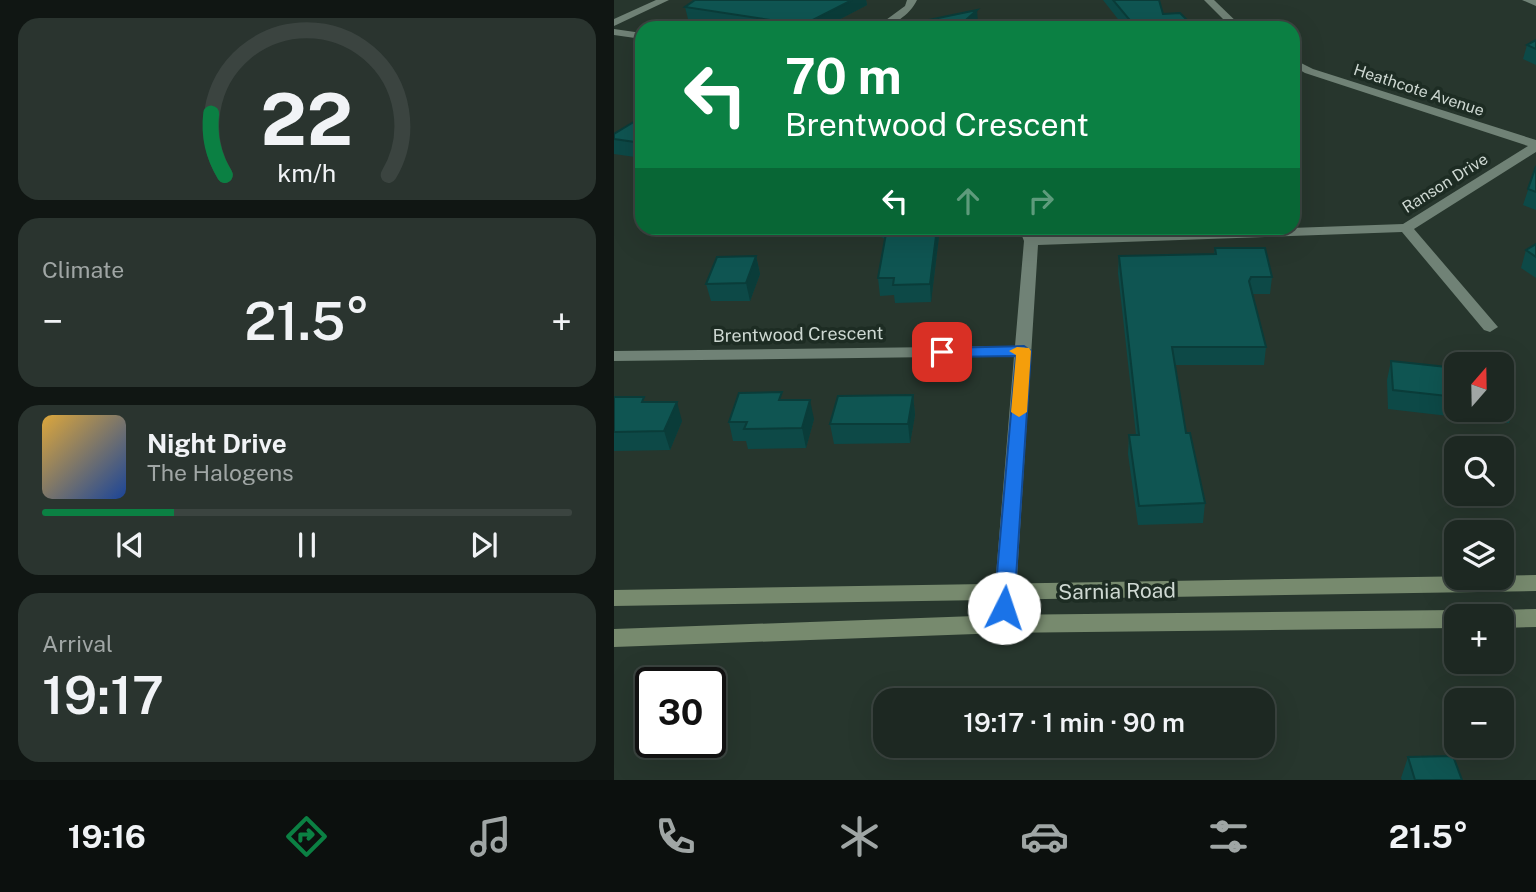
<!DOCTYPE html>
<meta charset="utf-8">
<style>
:root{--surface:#1d2822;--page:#2a342f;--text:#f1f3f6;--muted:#a0a6a5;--line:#3b4440;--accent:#0b8043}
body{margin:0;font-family:"Public Sans",sans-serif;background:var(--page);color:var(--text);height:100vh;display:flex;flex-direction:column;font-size:26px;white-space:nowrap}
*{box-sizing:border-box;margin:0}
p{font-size:23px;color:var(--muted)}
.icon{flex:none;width:38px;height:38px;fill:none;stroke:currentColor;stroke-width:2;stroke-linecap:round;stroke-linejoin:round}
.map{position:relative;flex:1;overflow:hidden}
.side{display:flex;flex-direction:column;gap:18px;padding:18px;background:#101613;width:614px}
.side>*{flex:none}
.hud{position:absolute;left:21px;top:21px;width:665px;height:214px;border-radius:21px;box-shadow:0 7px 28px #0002,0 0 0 2px var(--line);background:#0b8043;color:#fff;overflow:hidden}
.needle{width:46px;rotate:20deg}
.buttons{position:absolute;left:830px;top:352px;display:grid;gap:14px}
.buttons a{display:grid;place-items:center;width:70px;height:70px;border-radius:14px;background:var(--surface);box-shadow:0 7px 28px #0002,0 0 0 2px var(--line);font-size:35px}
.speed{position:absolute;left:21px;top:667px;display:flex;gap:14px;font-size:35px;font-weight:700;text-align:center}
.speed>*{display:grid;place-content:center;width:91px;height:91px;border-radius:50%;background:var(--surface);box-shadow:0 7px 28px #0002,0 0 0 2px var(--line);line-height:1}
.speed .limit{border:4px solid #111;border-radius:10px;background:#fff;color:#111}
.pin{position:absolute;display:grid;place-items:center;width:60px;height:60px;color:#fff;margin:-30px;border-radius:14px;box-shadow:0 4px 10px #0006}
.me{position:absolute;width:77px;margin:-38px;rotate:4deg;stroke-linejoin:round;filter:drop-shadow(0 0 5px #0008)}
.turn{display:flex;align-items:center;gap:24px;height:147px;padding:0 35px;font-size:32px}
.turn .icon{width:91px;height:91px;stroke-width:2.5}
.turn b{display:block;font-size:49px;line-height:60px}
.lanes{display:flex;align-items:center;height:66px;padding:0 35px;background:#0003;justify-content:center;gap:35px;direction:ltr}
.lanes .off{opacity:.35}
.big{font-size:52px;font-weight:600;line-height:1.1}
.side .widget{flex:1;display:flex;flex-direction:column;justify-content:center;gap:10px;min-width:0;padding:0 24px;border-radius:21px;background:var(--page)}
.side .dial{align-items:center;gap:0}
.dial svg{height:182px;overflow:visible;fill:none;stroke:var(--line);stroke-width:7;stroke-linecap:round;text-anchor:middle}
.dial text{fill:var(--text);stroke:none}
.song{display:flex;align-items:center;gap:21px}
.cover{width:84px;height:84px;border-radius:10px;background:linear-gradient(135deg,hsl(40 70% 55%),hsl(220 70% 35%))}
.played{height:7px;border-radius:4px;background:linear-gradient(90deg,var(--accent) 25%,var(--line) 25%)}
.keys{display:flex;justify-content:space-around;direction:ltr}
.heat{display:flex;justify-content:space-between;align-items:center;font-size:38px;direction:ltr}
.trip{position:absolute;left:259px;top:688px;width:402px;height:70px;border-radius:21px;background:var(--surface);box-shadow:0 7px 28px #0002,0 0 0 2px var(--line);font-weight:600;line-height:70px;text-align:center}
.menu{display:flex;height:112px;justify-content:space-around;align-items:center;background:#0c100e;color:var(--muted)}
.menu .icon{width:49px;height:49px}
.menu .selected{color:var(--accent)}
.menu b{font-size:32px;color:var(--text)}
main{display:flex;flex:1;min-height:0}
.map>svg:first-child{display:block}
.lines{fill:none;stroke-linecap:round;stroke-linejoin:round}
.minor{fill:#708276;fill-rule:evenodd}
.secondary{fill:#778a6e;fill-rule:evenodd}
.wall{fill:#0d4947}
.shaded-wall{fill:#0a3c39}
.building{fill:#0f5552;stroke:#0a3c39;stroke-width:2}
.route{fill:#1a73e8;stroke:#114b97;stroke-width:2}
.slow{fill:#f59e0b}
.labels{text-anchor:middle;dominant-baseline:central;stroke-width:7;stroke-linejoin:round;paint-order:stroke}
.far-street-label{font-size:16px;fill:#ced8d2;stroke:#1d2c23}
.street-label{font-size:18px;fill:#ced8d2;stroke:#1d2c23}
.near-street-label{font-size:21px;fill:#ced8d2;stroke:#1d2c23}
</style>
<main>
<section class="side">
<div class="widget dial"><svg viewBox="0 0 100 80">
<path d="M14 69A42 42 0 1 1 86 69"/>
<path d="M14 69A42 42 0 0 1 8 42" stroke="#0b8043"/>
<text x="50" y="56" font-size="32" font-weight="700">22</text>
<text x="50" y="72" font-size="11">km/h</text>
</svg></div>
<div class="widget"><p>Climate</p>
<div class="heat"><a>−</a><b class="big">21.5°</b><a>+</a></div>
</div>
<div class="widget">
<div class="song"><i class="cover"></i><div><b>Night Drive</b><p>The Halogens</p></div></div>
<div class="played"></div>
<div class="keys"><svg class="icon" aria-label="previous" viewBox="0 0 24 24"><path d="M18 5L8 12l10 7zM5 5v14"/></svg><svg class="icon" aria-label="pause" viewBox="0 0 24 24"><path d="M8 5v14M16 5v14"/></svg><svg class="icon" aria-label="next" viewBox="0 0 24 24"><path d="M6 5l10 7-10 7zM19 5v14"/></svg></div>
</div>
<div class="widget"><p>Arrival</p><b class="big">19:17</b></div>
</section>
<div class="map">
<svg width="922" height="780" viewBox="0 0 922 780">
<rect width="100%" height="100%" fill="#27362d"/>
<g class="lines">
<!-- minor -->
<g class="minor">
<path d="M42,0H55L0,26V19Z"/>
<path d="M293,0H303C296,15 277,28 261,28L291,6Z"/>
<path d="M590,0H600L629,28H618Z"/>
<path d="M908,0H922V6Z"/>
<path d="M0,29L28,33V39L0,35Z"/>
<path d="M679,59L699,69L922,140V152L800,229L884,327L876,332L870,330L788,232L424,245L400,624L397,630L389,633L381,630L378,624L400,356L0,361V351L401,346L410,241L405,228H419L422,237L789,224L914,146L691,73L679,66Z"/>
</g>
<!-- secondary -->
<g class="secondary">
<path d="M922,575V591L0,606V590Z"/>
<path d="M922,609V627L887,628V616H877L887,610Z"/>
<path d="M842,610L852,616H842V628L389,633L0,647V629L389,615Z"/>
</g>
</g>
<!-- wall -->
<g class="wall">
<path d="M81,0H252L253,5L209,28H130L74,19L71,7Z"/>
<path d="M489,0H545L549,14L581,28H511Z"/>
<path d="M922,40V65L909,59L913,45Z"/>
<path d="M28,117V158L0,154V134Z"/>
<path d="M922,166V210L909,205Z"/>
<path d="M258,228H326L317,302L281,303L280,295L266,296L264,278L271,239L258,232Z"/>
<path d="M922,244V278L907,268L912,250Z"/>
<path d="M601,248L658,277L656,294H639L652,347L650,365H561L572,433L591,503L589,523L524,525L514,454L515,435H522L504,273L505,256L600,254Z"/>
<path d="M142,256L146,274L136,301H97L92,284Z"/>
<path d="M777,361L842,368V410H887V373L901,404L895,423L774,409L773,380Z"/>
<path d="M299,395L301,415L296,443L220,444L216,424Z"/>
<path d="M0,397L32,402L68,421L56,450L0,451Z"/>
<path d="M169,400L200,419L192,448L134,449L132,441H119L115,422Z"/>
<path d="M794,757L848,780H788L787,778Z"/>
</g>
<!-- shaded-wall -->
<g class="shaded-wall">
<path d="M238,0H252L253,5L209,28H189V25Z"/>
<path d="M363,10L364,23L358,28H343Z"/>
<path d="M323,228H326L317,302L316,284Z"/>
<path d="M142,256L146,274L136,301L132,283Z"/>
<path d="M299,395L301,415L296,443L294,424Z"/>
<path d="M196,400L200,419L192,448L188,428Z"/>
<path d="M63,402L68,421L56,450L50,431Z"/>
</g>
<!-- building -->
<g class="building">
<path d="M81,0H238L189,25L71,7Z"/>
<path d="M499,0H545L549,14L566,13L581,28H527L519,24Z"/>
<path d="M363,10L343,28H276Z"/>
<path d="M922,40V49L913,45Z"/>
<path d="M28,117V143L0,139V134Z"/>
<path d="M922,166V192L914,189Z"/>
<path d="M273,228H323L316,284L279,285L280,278H264Z"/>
<path d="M922,244V257L912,250Z"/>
<path d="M601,248H651L658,277H637L635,281L652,347H558L572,433H576L591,503L525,506L515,435H525L505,256L602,254Z"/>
<path d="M142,256L132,283L92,284L103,257Z"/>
<path d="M777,361L842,368V397L779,390Z"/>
<path d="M887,373L894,374L901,404L887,402Z"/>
<path d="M168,392L165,400H196L188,428L130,429L133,422H115L125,393Z"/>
<path d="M299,395L294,424H216L224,396Z"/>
<path d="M0,397H30L28,402H63L50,431L0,432Z"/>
<path d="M839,756L848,780H801L794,757Z"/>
</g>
<!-- route -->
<path class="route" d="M410,346L417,351L400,608L397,614L390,616L383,614L380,608L402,356L328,357L320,352L328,348Z"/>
<!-- slow -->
<path class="slow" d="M403,347L415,348L417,351L413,412L405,417L397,412L402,355L395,351Z"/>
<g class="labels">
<!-- far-street labels -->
<g class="far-street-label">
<text transform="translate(805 90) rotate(18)">Heathcote Avenue</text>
<text transform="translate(831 183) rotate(-32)">Ranson Drive</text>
</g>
<!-- street labels -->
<g class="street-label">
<text transform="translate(184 334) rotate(-1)">Brentwood Crescent</text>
</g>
<!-- near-street labels -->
<g class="near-street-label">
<text transform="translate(503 591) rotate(-1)">Sarnia Road</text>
</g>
</g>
</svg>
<div class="buttons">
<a><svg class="needle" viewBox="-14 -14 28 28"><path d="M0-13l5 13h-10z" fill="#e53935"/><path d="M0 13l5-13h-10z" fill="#a0a6a5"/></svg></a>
<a><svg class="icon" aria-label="search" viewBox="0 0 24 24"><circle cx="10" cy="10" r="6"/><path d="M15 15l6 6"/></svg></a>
<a><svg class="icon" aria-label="layers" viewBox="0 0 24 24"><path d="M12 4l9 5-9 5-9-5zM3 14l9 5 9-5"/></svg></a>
<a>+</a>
<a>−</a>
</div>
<div class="speed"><div class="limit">30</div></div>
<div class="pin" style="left:328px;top:352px;background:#d93025"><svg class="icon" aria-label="arrive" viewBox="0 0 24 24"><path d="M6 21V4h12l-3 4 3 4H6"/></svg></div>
<svg class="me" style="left:390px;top:608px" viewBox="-20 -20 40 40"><circle r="19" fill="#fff"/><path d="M0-13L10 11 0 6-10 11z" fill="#1a73e8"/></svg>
<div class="trip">19:17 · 1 min · 90 m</div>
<div class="hud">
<div class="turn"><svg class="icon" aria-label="left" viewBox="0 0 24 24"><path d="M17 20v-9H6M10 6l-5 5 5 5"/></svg><div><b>70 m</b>Brentwood Crescent</div></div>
<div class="lanes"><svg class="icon" aria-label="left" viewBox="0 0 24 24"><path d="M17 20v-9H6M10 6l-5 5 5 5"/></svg><svg class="icon off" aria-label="ahead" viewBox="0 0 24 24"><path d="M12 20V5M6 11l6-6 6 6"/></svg><svg class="icon off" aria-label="right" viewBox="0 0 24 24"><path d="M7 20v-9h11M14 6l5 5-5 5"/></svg></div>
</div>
</div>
</main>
<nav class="menu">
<b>19:16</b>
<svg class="icon selected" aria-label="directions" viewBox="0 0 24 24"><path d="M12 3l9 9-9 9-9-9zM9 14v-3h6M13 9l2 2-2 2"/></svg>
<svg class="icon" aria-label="music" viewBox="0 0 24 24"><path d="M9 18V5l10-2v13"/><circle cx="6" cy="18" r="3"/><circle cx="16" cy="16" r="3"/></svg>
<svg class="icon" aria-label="phone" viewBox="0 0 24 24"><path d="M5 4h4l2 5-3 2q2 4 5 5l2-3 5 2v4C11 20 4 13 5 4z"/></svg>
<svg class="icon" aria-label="climate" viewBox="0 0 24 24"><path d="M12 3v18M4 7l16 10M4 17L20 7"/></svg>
<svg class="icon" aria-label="car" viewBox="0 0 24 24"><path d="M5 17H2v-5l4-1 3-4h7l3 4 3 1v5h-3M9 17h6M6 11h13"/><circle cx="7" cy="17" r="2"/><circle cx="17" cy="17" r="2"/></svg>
<svg class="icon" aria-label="filters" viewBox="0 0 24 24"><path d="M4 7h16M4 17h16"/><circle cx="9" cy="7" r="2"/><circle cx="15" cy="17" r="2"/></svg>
<b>21.5°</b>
</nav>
